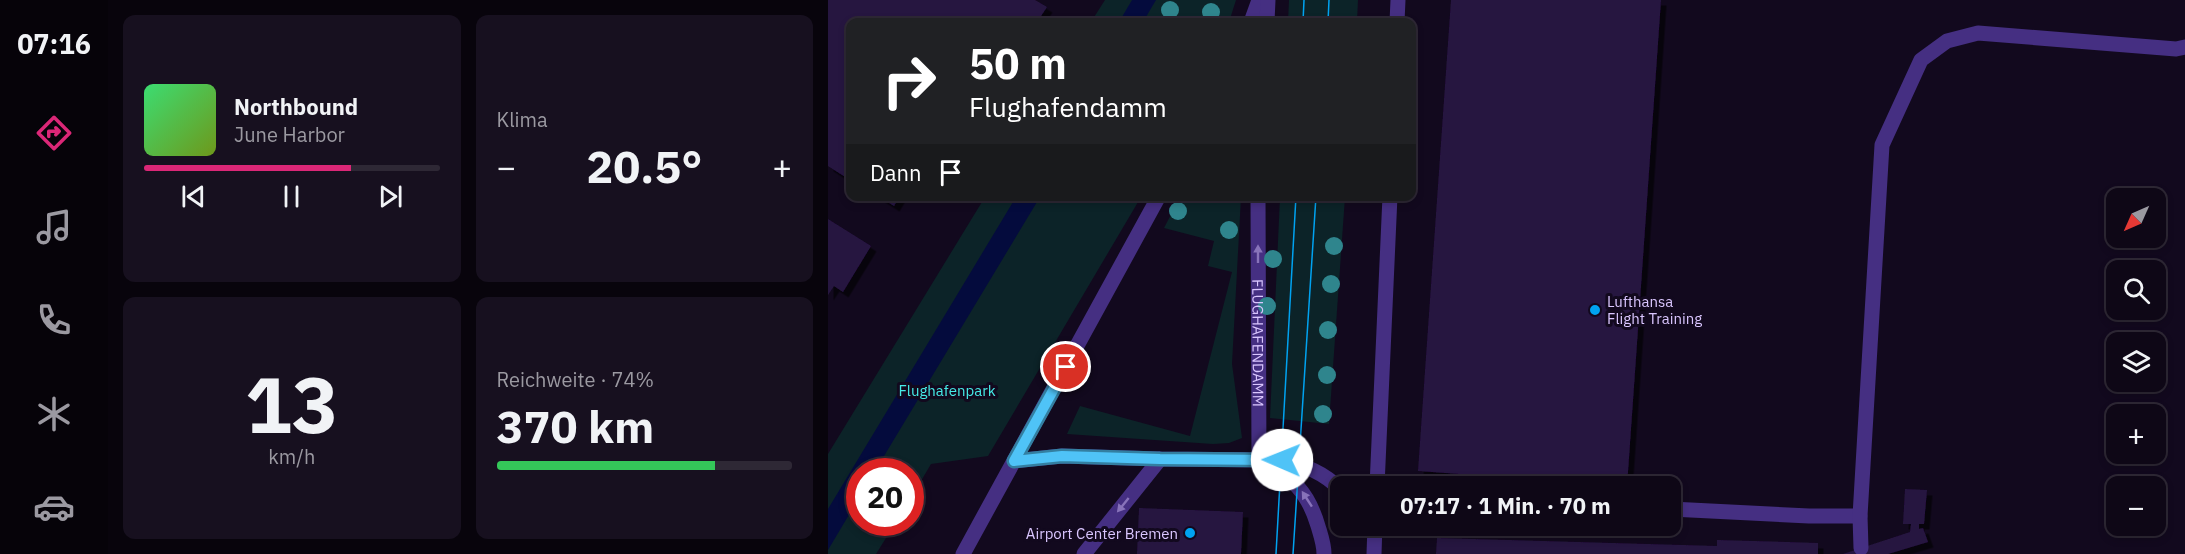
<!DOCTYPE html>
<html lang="de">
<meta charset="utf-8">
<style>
:root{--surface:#0e0716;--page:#17101f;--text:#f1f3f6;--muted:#9b99a1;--line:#2e2835;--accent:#db2777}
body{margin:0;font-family:"IBM Plex Sans",sans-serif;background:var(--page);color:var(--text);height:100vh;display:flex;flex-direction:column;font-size:22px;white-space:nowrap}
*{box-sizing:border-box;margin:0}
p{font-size:20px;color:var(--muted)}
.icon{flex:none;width:33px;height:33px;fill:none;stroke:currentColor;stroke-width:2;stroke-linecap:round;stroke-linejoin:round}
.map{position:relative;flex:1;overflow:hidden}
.panel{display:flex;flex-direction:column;gap:15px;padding:15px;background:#08040c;width:720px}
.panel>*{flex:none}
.banner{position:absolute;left:18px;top:18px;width:570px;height:183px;border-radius:12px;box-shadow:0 3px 9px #0003,0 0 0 2px var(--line);background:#202124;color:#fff;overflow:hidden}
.needle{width:39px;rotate:225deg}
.controls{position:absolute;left:1278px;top:188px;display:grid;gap:12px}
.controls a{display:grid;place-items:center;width:60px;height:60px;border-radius:12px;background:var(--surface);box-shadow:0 3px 9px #0003,0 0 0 2px var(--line);font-size:30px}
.speed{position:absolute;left:18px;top:458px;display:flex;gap:12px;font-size:30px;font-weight:700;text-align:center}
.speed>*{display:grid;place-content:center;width:78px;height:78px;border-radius:50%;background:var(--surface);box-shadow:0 3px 9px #0003,0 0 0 2px var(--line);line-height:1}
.speed .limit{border:9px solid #d22;background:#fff;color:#111}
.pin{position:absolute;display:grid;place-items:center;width:51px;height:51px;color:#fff;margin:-26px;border:3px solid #fff;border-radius:50%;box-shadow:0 2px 6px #0007}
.me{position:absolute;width:66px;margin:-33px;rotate:271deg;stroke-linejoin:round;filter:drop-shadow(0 0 4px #0008)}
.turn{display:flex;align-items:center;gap:21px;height:126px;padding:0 24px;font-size:27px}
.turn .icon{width:78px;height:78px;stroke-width:2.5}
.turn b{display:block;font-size:42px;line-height:51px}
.then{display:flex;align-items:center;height:57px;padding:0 24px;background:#0003;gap:12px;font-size:22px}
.big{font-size:45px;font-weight:700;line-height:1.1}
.panel .tile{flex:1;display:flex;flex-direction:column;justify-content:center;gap:9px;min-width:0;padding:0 21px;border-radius:12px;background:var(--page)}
.panel .dial{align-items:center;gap:0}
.dial b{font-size:78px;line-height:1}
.song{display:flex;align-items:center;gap:18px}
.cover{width:72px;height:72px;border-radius:9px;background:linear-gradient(135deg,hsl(140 70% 55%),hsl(80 70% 35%))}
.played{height:6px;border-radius:3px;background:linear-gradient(90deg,var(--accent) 70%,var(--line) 70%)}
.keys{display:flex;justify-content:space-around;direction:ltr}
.heat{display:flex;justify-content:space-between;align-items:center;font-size:33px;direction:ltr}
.charge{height:9px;border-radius:4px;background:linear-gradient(90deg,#34c759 74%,var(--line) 0)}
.panel .tiles{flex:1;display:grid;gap:15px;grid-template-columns:repeat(2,1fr)}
.trip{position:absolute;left:502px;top:476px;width:351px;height:60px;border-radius:12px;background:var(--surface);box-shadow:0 3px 9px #0003,0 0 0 2px var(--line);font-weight:700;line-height:60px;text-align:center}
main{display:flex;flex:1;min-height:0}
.tabs{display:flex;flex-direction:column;width:108px;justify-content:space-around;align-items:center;background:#060309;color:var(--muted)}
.tabs .icon{width:42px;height:42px}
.tabs .selected{color:var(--accent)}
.tabs b{font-size:27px;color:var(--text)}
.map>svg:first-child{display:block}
.green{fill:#0c2328}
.water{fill:#040b3d}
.building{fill:#271441;filter:url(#shadow)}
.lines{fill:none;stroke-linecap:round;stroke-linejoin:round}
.minor{stroke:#452f82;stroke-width:15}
.tram{stroke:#00a3f1;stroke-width:1.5}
.tree{fill:#2f858d}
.oneway{fill:#8873ba}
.route-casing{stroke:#337fa1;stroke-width:15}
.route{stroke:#4fc3f7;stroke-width:10}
.poi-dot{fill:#00a3f1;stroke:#12091e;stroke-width:2}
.labels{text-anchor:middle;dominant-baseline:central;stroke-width:6;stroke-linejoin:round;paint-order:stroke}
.poi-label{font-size:15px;fill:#dac6ff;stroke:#12091e;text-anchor:start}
.street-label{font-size:15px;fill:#dac6ff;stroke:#12091e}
.park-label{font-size:15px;fill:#46ebe7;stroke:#12091e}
</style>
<main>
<nav class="tabs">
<b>07:16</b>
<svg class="icon selected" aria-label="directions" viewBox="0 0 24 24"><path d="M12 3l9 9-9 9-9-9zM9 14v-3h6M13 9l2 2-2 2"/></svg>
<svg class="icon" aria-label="music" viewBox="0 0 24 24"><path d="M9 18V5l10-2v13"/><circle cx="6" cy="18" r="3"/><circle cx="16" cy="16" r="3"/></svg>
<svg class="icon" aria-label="phone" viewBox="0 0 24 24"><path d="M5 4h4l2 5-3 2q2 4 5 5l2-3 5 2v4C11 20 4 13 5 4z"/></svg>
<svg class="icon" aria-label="climate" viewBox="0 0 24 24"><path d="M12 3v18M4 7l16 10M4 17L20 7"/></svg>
<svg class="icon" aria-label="car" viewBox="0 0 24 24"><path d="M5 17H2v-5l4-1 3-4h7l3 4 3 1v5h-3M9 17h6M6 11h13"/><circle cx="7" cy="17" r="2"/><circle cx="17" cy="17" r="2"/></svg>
</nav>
<section class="panel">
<div class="tiles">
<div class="tile">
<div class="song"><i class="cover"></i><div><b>Northbound</b><p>June Harbor</p></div></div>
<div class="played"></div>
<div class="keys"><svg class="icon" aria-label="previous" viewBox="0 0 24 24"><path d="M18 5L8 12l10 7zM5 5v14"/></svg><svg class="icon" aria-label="pause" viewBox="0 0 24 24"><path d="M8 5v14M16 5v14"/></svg><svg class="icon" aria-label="next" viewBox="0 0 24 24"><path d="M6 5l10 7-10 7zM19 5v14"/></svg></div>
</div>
<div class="tile"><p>Klima</p>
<div class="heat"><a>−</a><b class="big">20.5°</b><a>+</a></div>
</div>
<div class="tile dial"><b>13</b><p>km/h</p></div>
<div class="tile"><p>Reichweite · 74%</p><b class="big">370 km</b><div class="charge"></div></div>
</div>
</section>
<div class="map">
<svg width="1357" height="554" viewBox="0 0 1357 554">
<defs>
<filter id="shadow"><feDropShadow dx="5.5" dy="5.5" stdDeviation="0" flood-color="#0009"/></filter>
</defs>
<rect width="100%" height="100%" fill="#12091e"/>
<!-- green -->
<g class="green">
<path d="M277,0H408L401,22H263Z"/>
<path d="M461,0H530L529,22H460Z"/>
<path d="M157,197H313L160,456L103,464L83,498L82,471H32V522H68L48,554H0V454Z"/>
<path d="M356,197H413L404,364L414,438L401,443L385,444L239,434L252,406L362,436L404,272L380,266L386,241L336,228L351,199Z"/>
<path d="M452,197H517L501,424L442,418Z"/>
</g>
<!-- water -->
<g class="water">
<path d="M304,0H328L315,22H291Z"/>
<path d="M188,197H212L47,471H32L31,498L0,550V509Z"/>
</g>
<!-- building -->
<g class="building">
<path d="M0,0H207L219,7L209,22H22V180L0,166Z"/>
<path d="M623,0H833L799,486L590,471Z"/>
<path d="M50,196H72L66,206Z"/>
<path d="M0,219L43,246L15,292L6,286L0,295Z"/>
<path d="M1077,489L1099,490L1096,524H1091V529L1095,528L1100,542L1060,554H1015L1082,532L1083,524H1075Z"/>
<path d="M311,508L415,512L413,554H309Z"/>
<path d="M609,538L889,546V540L990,543V554H608Z"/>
</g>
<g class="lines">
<!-- minor -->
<g class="minor">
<path d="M423,22L431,0"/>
<path d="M439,22L440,0"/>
<path d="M569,22L570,0"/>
<path id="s1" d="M430,196L431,459"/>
<path d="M186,461L234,456L332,459L454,460C478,466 495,472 513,490"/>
<path d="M434,461C465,478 480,492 490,526C493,536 496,544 496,554"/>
<path d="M549,486L562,196"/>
<path d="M843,509L981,516H1032"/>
<path d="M1033,548L1032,516L1054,145L1093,60L1119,41L1150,33L1348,49L1357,47"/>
<path d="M135,554L331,196"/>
<path d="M256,554L332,459"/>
<path d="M546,554L547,525"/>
</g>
<!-- tram -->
<g class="tram">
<path d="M475,22L476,0"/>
<path d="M500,22L501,0"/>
<path d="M448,554L468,196"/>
<path d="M465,554L488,196"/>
</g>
</g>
<!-- trees -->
<g class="tree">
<circle cx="342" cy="10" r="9"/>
<circle cx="383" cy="12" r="9"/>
<circle cx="350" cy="211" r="9"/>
<circle cx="401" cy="230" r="9"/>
<circle cx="506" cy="246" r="9"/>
<circle cx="445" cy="259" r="9"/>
<circle cx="503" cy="284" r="9"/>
<circle cx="439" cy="306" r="9"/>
<circle cx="500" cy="330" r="9"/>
<circle cx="499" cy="375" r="9"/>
<circle cx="495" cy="414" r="9"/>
</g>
<!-- one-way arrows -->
<defs><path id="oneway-solid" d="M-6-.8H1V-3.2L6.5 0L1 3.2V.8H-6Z" transform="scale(1.5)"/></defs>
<g class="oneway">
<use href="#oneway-solid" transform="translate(430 254) rotate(-90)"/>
<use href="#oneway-solid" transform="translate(479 499) rotate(-123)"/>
<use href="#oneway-solid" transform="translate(295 505) rotate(129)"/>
</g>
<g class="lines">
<!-- route casing -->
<g class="route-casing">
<path id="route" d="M238,367L186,461L234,456L332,459L454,460"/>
</g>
<!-- route -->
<use href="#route" class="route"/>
</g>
<!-- markers -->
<g class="poi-dot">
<circle cx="767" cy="310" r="6"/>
<circle cx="362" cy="533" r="6"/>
</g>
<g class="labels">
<!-- poi labels -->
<g class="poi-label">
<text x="779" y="301">Lufthansa<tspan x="779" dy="17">Flight Training</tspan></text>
<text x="350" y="533" text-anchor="end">Airport Center Bremen</text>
</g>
<!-- street labels -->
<g class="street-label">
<text stroke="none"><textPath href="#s1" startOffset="147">FLUGHAFENDAMM</textPath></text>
</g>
<!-- park labels -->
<g class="park-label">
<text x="119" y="390">Flughafenpark</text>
</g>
</g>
</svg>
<div class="controls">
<a><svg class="needle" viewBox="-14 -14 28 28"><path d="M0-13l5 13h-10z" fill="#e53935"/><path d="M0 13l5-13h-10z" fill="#9b99a1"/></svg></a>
<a><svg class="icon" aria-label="search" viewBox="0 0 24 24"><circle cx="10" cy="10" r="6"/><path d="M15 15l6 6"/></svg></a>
<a><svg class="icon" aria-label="layers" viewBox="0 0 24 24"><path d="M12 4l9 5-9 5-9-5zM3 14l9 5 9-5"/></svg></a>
<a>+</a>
<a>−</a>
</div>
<div class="speed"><div class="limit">20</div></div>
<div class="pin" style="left:238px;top:367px;background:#d93025"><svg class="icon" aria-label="arrive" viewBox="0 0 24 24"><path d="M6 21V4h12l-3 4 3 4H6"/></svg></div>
<svg class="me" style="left:454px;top:460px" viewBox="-20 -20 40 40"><circle r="19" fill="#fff"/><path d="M0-13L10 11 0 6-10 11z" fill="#4fc3f7"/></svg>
<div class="trip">07:17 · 1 Min. · 70 m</div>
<div class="banner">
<div class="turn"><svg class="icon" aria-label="right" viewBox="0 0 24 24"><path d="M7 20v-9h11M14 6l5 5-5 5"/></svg><div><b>50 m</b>Flughafendamm</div></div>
<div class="then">Dann<svg class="icon" aria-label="arrive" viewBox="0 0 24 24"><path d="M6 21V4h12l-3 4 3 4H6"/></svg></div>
</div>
</div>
</main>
